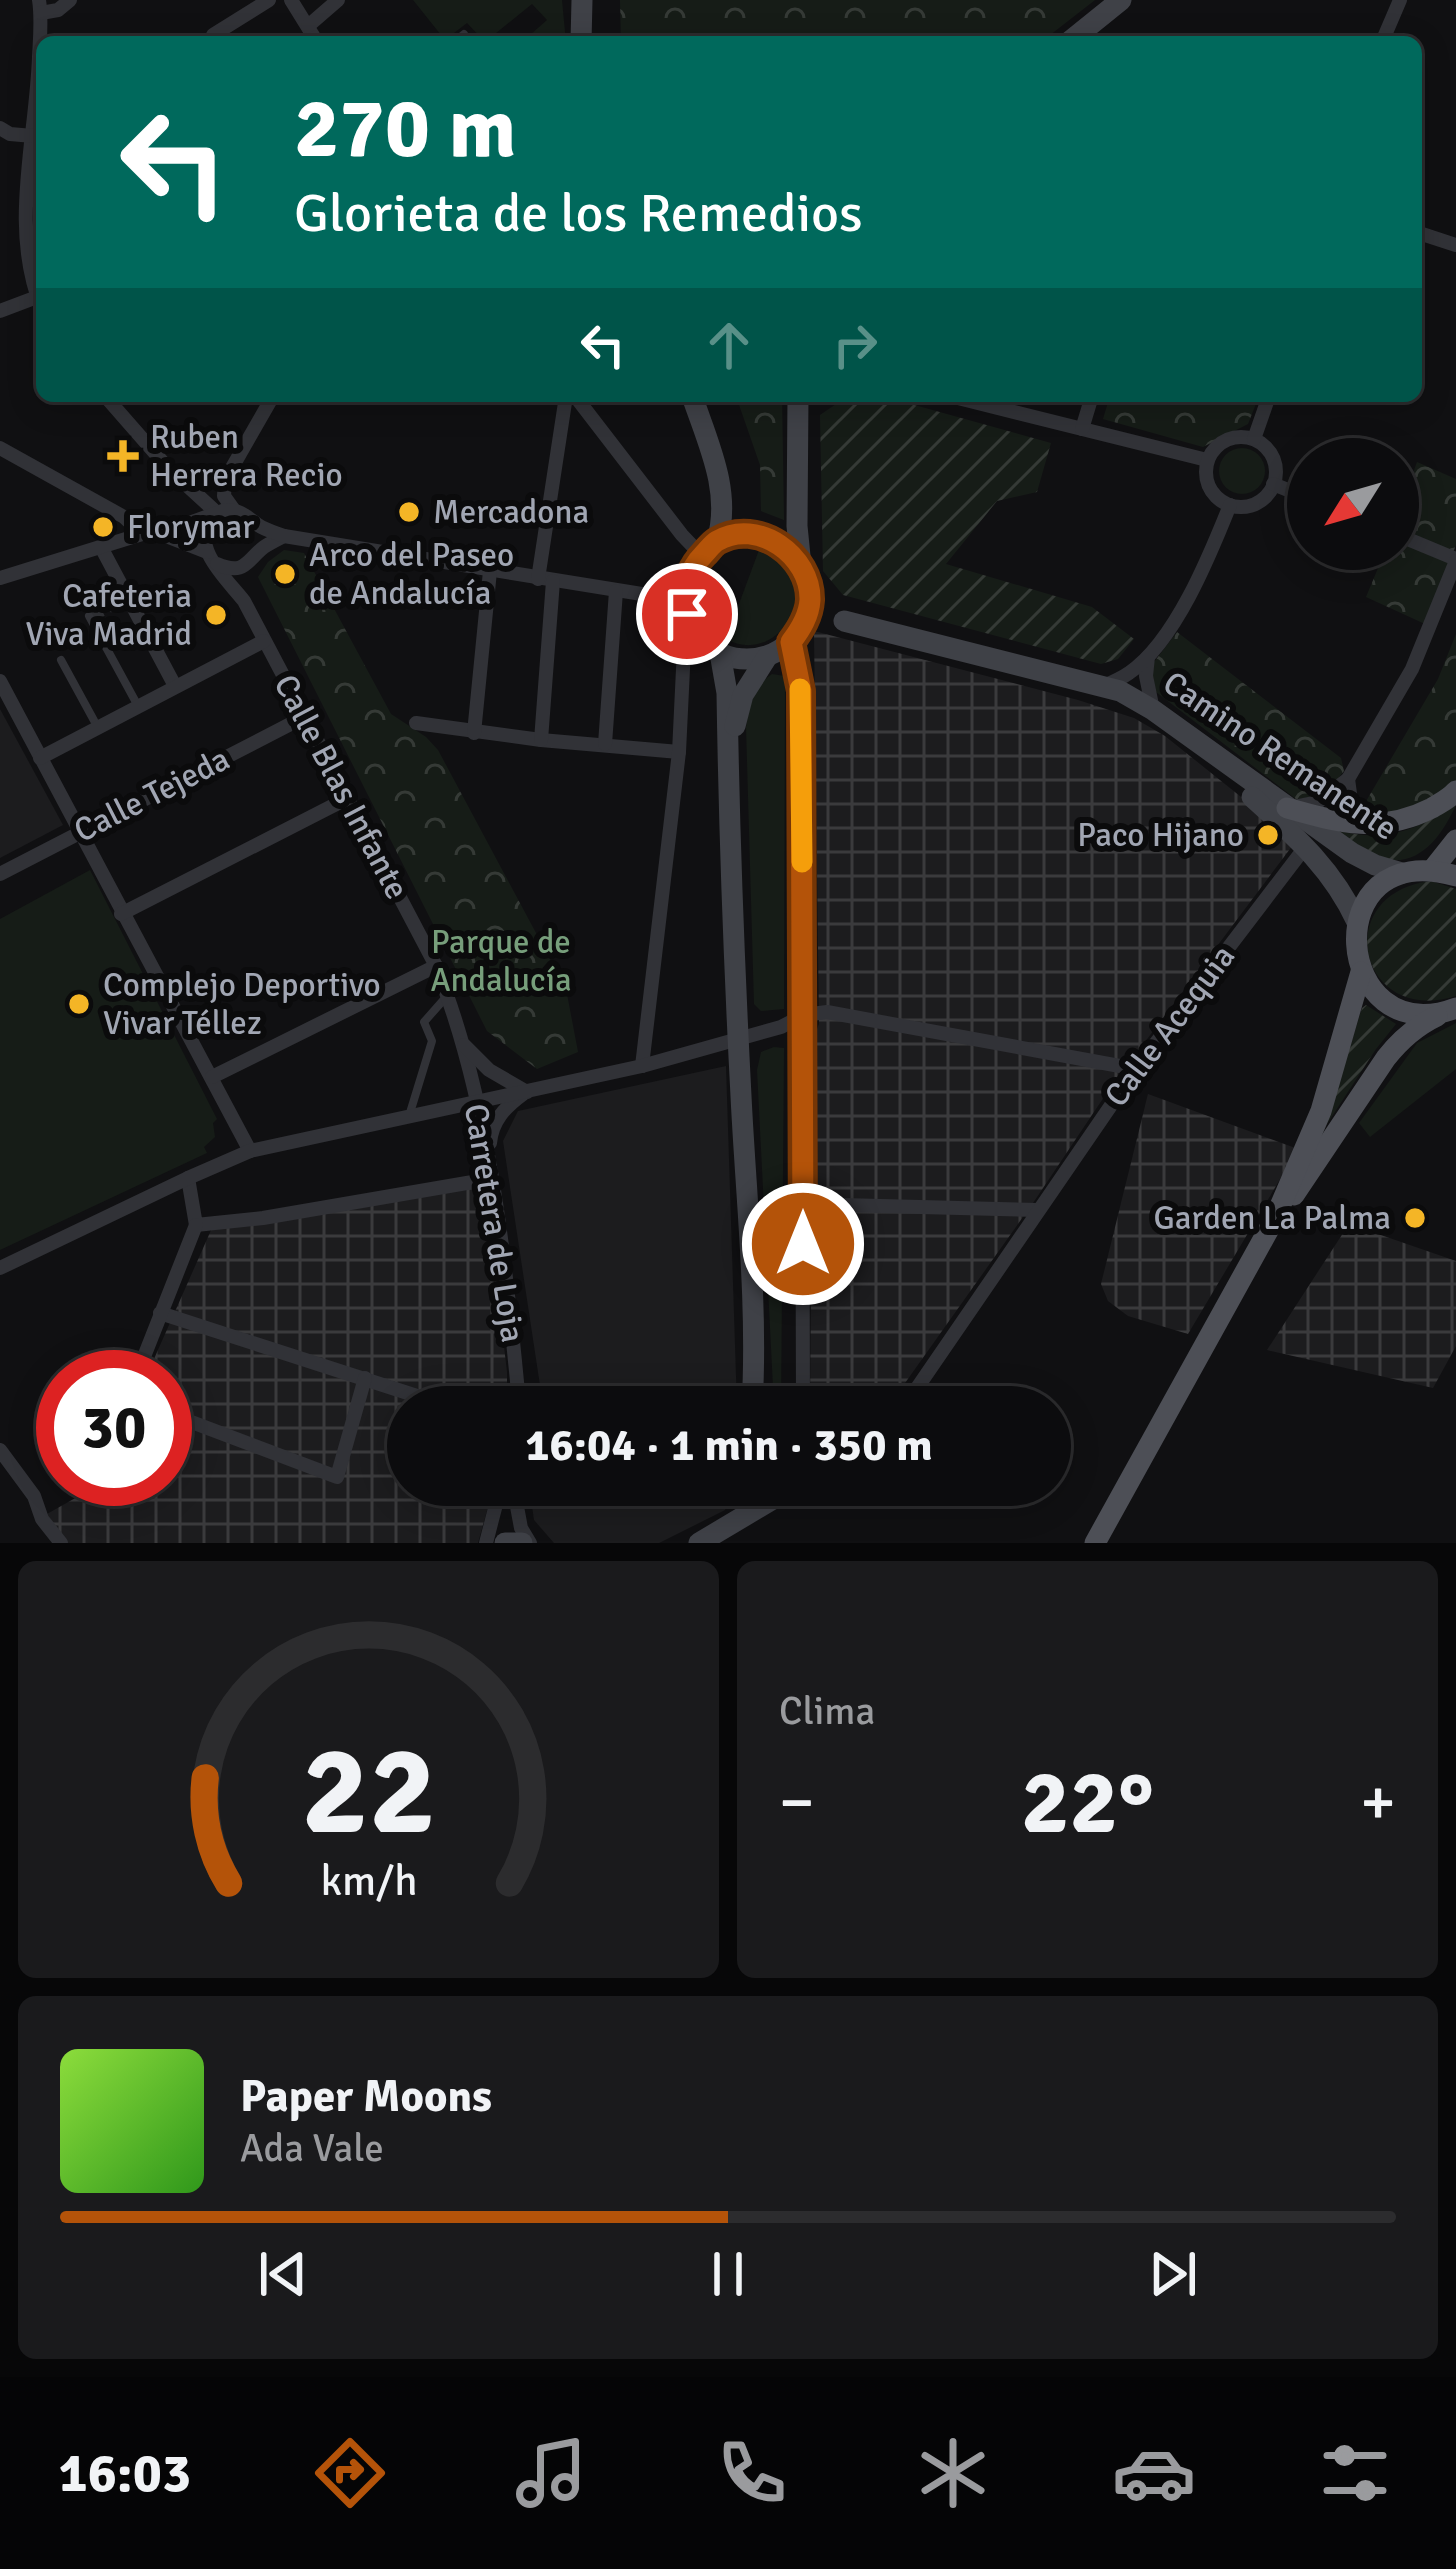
<!DOCTYPE html>
<html lang="es">
<meta charset="utf-8">
<style>
:root{--surface:#0c0c0e;--page:#1a1a1c;--text:#f1f3f6;--muted:#9a9b9e;--line:#2c2c2e;--accent:#b45309}
body{margin:0;font-family:Signika,sans-serif;background:var(--page);color:var(--text);height:100vh;display:flex;flex-direction:column;font-size:45px;white-space:nowrap}
*{box-sizing:border-box;margin:0}
p{font-size:39px;color:var(--muted)}
.icon{flex:none;width:66px;height:66px;fill:none;stroke:currentColor;stroke-width:2;stroke-linecap:round;stroke-linejoin:round}
.map{position:relative;height:1543px;overflow:hidden}
.drawer{display:flex;flex-direction:column;gap:18px;padding:18px;background:#070708;flex:1}
.drawer>*{flex:none}
.hud{position:absolute;left:36px;top:36px;width:1386px;height:366px;border-radius:18px;box-shadow:0 6px 30px #0003,0 0 0 3px var(--line);background:#00695c;color:#fff;overflow:hidden}
.needle{width:78px;rotate:233deg}
.controls{position:absolute;left:1287px;top:438px;display:grid;gap:24px}
.controls a{display:grid;place-items:center;width:132px;height:132px;border-radius:50%;background:var(--surface);box-shadow:0 6px 30px #0003,0 0 0 3px var(--line);font-size:60px}
.speed{position:absolute;left:36px;top:1350px;display:flex;gap:24px;font-size:60px;font-weight:700;text-align:center}
.speed>*{display:grid;place-content:center;width:156px;height:156px;border-radius:50%;background:var(--surface);box-shadow:0 6px 30px #0003,0 0 0 3px var(--line);line-height:1}
.speed .limit{border:18px solid #d22;background:#fff;color:#111}
.pin{position:absolute;display:grid;place-items:center;width:102px;height:102px;color:#fff;margin:-51px;border:6px solid #fff;border-radius:50%;box-shadow:0 3px 12px #0007}
.me{position:absolute;width:132px;margin:-66px;rotate:0deg;stroke-linejoin:round;filter:drop-shadow(0 0 9px #0008)}
.turn{display:flex;align-items:center;gap:42px;height:252px;padding:0 60px;font-size:54px}
.turn .icon{width:156px;height:156px;stroke-width:2.5}
.turn b{display:block;font-size:84px;line-height:102px}
.lanes{display:flex;align-items:center;height:114px;padding:0 60px;background:#0003;justify-content:center;gap:60px;direction:ltr}
.lanes .off{opacity:.35}
.big{font-size:90px;font-weight:700;line-height:1.1}
.drawer .card{flex:1;display:flex;flex-direction:column;justify-content:center;gap:18px;min-width:0;padding:0 42px;border-radius:18px;background:var(--page)}
.drawer .dial{align-items:center;gap:0}
.dial svg{height:312px;overflow:visible;fill:none;stroke:var(--line);stroke-width:7;stroke-linecap:round;text-anchor:middle}
.dial text{fill:var(--text);stroke:none}
.song{display:flex;align-items:center;gap:36px}
.cover{width:144px;height:144px;border-radius:18px;background:linear-gradient(135deg,hsl(90 70% 55%),hsl(110 70% 35%))}
.played{height:12px;border-radius:6px;background:linear-gradient(90deg,var(--accent) 50%,var(--line) 50%)}
.keys{display:flex;justify-content:space-around;direction:ltr}
.heat{display:flex;justify-content:space-between;align-items:center;font-size:66px;direction:ltr}
.drawer .tiles{flex:1;display:grid;gap:18px;grid-template-columns:1fr 1fr}
.card:last-child{grid-column:span 2}
.trip{position:absolute;left:387px;top:1386px;width:684px;height:120px;border-radius:60px;background:var(--surface);box-shadow:0 6px 30px #0003,0 0 0 3px var(--line);font-weight:700;line-height:120px;text-align:center}
.tab-bar{display:flex;height:192px;justify-content:space-around;align-items:center;background:#050506;color:var(--muted)}
.tab-bar .icon{width:84px;height:84px}
.tab-bar .active{color:var(--accent)}
.tab-bar b{font-size:54px;color:var(--text)}
.map>svg:first-child{display:block}
.built{fill:#1c1c1e}
.industrial{fill:url(#industrial-grid)}
.grass{fill:#161c17}
.park{fill:url(#park-crowns)}
.garden{fill:url(#garden-furrows)}
.lines{fill:none;stroke-linecap:round;stroke-linejoin:round}
.street-tunnel{stroke:#2d2e32;stroke-width:14;stroke-dasharray:14 7;stroke-linecap:butt}
.lane{stroke:#313237;stroke-width:8}
.street{stroke:#313237;stroke-width:14}
.secondary{stroke:#3f4147;stroke-width:21}
.primary{stroke:#4d4f56;stroke-width:21}
.route-casing{stroke:#753606;stroke-width:30}
.route{stroke:#b45309;stroke-width:21}
.slow{stroke:#f59e0b;stroke-width:21}
.poi-dot{fill:#f4b526;stroke:#0b0b0c;stroke-width:4.5}
.labels{text-anchor:middle;dominant-baseline:central;stroke-width:12;stroke-linejoin:round;paint-order:stroke}
.poi-label{font-size:33px;fill:#a1a6b3;stroke:#0b0b0c;text-anchor:start}
.street-label{font-size:33px;fill:#a1a6b3;stroke:#0b0b0c}
.park-label{font-size:33px;fill:#779e7b;stroke:#0b0b0c}
</style>
<div class="map">
<svg width="1456" height="1543" viewBox="0 0 1456 1543">
<defs>
<pattern id="industrial-grid" width="8" height="8" patternUnits="userSpaceOnUse" patternTransform="scale(3)"><rect width="8" height="8" fill="#1c1c1e"/><path d="M0 4h8M4 0v8" fill="none" stroke="#3a3a3c"/></pattern>
<pattern id="park-crowns" width="20" height="18" patternUnits="userSpaceOnUse" patternTransform="scale(3)"><rect width="20" height="18" fill="#161c17"/><path d="M2 6a3 3 0 1 1 6 0M12 15a3 3 0 1 1 6 0" fill="none" stroke="#353a36"/></pattern>
<pattern id="garden-furrows" width="10" height="10" patternUnits="userSpaceOnUse" patternTransform="scale(3)"><rect width="10" height="10" fill="#161c17"/><path d="M-1 1l2-2M0 10L10 0M9 11l2-2" fill="none" stroke="#353a36"/></pattern>
</defs>
<rect width="100%" height="100%" fill="#101012"/>
<!-- built -->
<g class="built">
<path d="M0,709L63,825L0,858Z"/>
<path d="M726,1066L737,1407H537L541,1392L503,1141L518,1111Z"/>
<path d="M529,1485H736L725,1510L659,1543H554L534,1520Z"/>
</g>
<!-- industrial -->
<g class="industrial">
<path d="M814,631L1078,700L1134,718L1165,736L1296,841L1108,1091L1035,1200L888,1407H810L813,1039L819,1024Z"/>
<path d="M1148,1094L1298,1149L1188,1334L1128,1316L1108,1301L1101,1284Z"/>
<path d="M477,1184L492,1245L507,1372V1407H408V1485H494L478,1543H67L47,1514L109,1479H165V1377H146L212,1228Z"/>
<path d="M1349,1224L1456,1261V1346L1433,1388L1267,1350Z"/>
</g>
<!-- grass -->
<g class="grass">
<path d="M413,0H562L566,42H522L547,20L532,4L485,42L467,23L445,40Z"/>
<circle cx="1242" cy="471" r="23"/>
<path d="M759,550C832,575 782,670 726,639Z"/>
<path d="M772,674L785,676L784,1009L761,1011L754,1004L746,727C749,707 754,685 772,674Z"/>
<path d="M90,870L217,1119L213,1123L215,1137L204,1147L207,1153L0,1250V919Z"/>
<path d="M1456,1023V1069L1370,1137L1359,1123L1417,1043Z"/>
<path d="M774,1047L784,1048L781,1407H774L757,1070L761,1052Z"/>
</g>
<!-- park -->
<g class="park">
<path d="M620,0H1095L1041,42H621Z"/>
<path d="M736,396H782L784,520L761,511L760,465Z"/>
<path d="M1110,396H1259L1248,424L1203,447L1103,419Z"/>
<path d="M1417,462L1456,479V545L1425,624L1366,597L1386,549H1398V515Z"/>
<path d="M284,550L304,553L391,714L426,737L438,750L566,989L578,1052L537,1069L487,1031L258,577L268,562Z"/>
<path d="M1177,632L1341,758L1344,771C1327,792 1324,796 1296,799L1156,692L1151,666Z"/>
<path d="M1456,634V784L1422,807L1378,818L1365,803L1438,679Z"/>
</g>
<!-- garden -->
<g class="garden">
<path d="M848,396H882L1051,443L1037,492L997,501L946,564L1092,607L1134,639L1118,659L1101,664L843,595L823,571L820,415Z"/>
<path d="M1456,805C1441,837 1418,871 1376,857C1362,852 1347,838 1335,830C1384,843 1415,831 1456,805Z"/>
<path d="M1431,881L1456,889V996C1358,1027 1329,893 1431,881Z"/>
<path d="M1366,1005L1396,1024L1376,1049L1325,1127L1362,1008Z"/>
</g>
<g class="lines">
<!-- street-tunnel -->
<path class="street-tunnel" d="M89,616L127,596"/>
<!-- lane -->
<g class="lane">
<path d="M454,42L464,34"/>
<path d="M89,616L138,706"/>
<path d="M61,660L97,726"/>
<path d="M409,1116L432,1041L424,1022L447,996"/>
</g>
<!-- street -->
<g class="street">
<path d="M39,0C42,19 40,38 39,57C36,141 9,228 42,309"/>
<path d="M291,0L317,42"/>
<path d="M41,13L58,10L70,0"/>
<path d="M308,26L338,0"/>
<path d="M216,42L213,35L269,0"/>
<path d="M1382,42L1400,0"/>
<path d="M0,128L10,134L33,136"/>
<path d="M1416,232L1456,245"/>
<path d="M0,311L37,297"/>
<path d="M105,396L168,468L217,513"/>
<path d="M575,396L682,535L702,556"/>
<path d="M950,396L1207,460"/>
<path d="M1082,429L1092,396"/>
<circle cx="1241" cy="472" r="35"/>
<path d="M1254,439L1269,396"/>
<path d="M0,448L124,517L142,534"/>
<path d="M1273,484L1308,498"/>
<path d="M234,510L224,496L225,480L273,396"/>
<path d="M210,517C191,548 225,577 244,601L436,966C488,1095 505,1254 518,1392L517,1407"/>
<path d="M161,534L207,552"/>
<path d="M1398,535L1456,559"/>
<path d="M101,547L175,686"/>
<path d="M217,564C245,576 246,561 264,547C270,543 278,539 284,536"/>
<path d="M0,578L142,534H159L225,510C241,510 246,516 258,525C265,530 276,533 284,536L685,601"/>
<path d="M538,579L566,396"/>
<path d="M791,642L801,691L803,1407"/>
<path d="M1148,657L1146,676L1153,710"/>
<path d="M0,681L250,1151"/>
<path d="M1104,686C1113,682 1122,678 1129,673C1175,642 1210,555 1230,505"/>
<path d="M416,723L541,740L679,752"/>
<path d="M474,733L490,571"/>
<path d="M541,740L553,581"/>
<path d="M605,744L616,591"/>
<path d="M40,758L264,641"/>
<path d="M1348,779L1351,801L1370,824"/>
<path d="M1293,807L1318,802L1348,779L1412,669L1456,561"/>
<path d="M0,874L304,717"/>
<path d="M121,914L348,798"/>
<path d="M464,1045L489,1070L527,1092"/>
<path d="M642,1066L679,752L684,648L692,627"/>
<path d="M212,1077L436,966"/>
<path d="M490,1143C492,1121 505,1107 523,1094"/>
<path d="M188,1178L196,1225L263,1218L490,1179"/>
<path d="M803,1204L1038,1210"/>
<path d="M0,1268L188,1178L250,1151L642,1066L781,1027L804,1015L827,1012L1136,1069"/>
<path d="M160,1313L451,1407"/>
<path d="M136,1377L196,1225"/>
<path d="M904,1407L1136,1069L1306,846"/>
<path d="M165,1412L337,1477L365,1378"/>
<path d="M0,1450L34,1496L42,1519L61,1543"/>
<path d="M513,1485L521,1528L530,1543"/>
<path d="M486,1543L501,1485"/>
</g>
<!-- secondary -->
<g class="secondary">
<path d="M581,42L582,0"/>
<path d="M1069,42L1121,0"/>
<path d="M692,396C708,443 732,492 717,541"/>
<path d="M798,396L797,526L801,566"/>
<circle cx="747" cy="597" r="62"/>
<path d="M844,621L1120,691L1153,710L1352,853L1375,865L1402,873"/>
<path d="M720,653L727,693C729,827 734,962 741,1096C746,1199 758,1304 752,1407"/>
<path d="M735,726L743,695L767,657"/>
<path d="M1252,797C1294,835 1333,869 1357,922"/>
<path d="M505,1543H522"/>
<path d="M699,1543L778,1496C791,1497 799,1496 807,1485"/>
</g>
<!-- primary -->
<g class="primary">
<path d="M1287,808C1340,823 1381,834 1432,808C1442,802 1449,799 1456,791"/>
<path d="M1433,869L1456,840"/>
<path d="M1456,876C1314,835 1333,1054 1456,1008"/>
<path d="M1294,1195L1386,1058C1401,1039 1416,1026 1437,1016"/>
<path d="M1095,1543L1275,1218L1321,1111L1361,972"/>
</g>
</g>
<g class="lines">
<!-- route casing -->
<g class="route-casing">
<path id="route" d="M687,614C684,591 687,571 704,554C708,550 712,544 717,541C758,517 811,556 810,600C809,616 801,629 791,642L801,691L803,1244"/>
</g>
<!-- route -->
<use href="#route" class="route"/>
<!-- slow -->
<path class="slow" d="M800,689L802,862"/>
</g>
<!-- markers -->
<g class="poi-dot">
<path d="M117 438h12v12h12v12h-12v12h-12v-12h-12v-12h12z"/>
<circle cx="409" cy="512" r="12"/>
<circle cx="103" cy="527" r="12"/>
<circle cx="285" cy="574" r="12"/>
<circle cx="216" cy="615" r="12"/>
<circle cx="1268" cy="835" r="12"/>
<circle cx="79" cy="1004" r="12"/>
<circle cx="1415" cy="1218" r="12"/>
</g>
<g class="labels">
<!-- poi labels -->
<g class="poi-label">
<text x="150" y="437">Ruben<tspan x="150" dy="38">Herrera Recio</tspan></text>
<text x="433" y="512">Mercadona</text>
<text x="127" y="527">Florymar</text>
<text x="309" y="555">Arco del Paseo<tspan x="309" dy="38">de Andalucía</tspan></text>
<text x="192" y="596" text-anchor="end">Cafeteria<tspan x="192" dy="38">Viva Madrid</tspan></text>
<text x="1244" y="835" text-anchor="end">Paco Hijano</text>
<text x="103" y="985">Complejo Deportivo<tspan x="103" dy="38">Vivar Téllez</tspan></text>
<text x="1391" y="1218" text-anchor="end">Garden La Palma</text>
</g>
<!-- street labels -->
<g class="street-label">
<text transform="translate(1280 756) rotate(34)">Camino Remanente</text>
<text transform="translate(341 787) rotate(62)">Calle Blas Infante</text>
<text transform="translate(152 795) rotate(-27)">Calle Tejeda</text>
<text transform="translate(1170 1026) rotate(-53)">Calle Acequia</text>
<text transform="translate(494 1223) rotate(81)">Carretera de Loja</text>
</g>
<!-- park labels -->
<g class="park-label">
<text x="501" y="942">Parque de<tspan x="501" dy="38">Andalucía</tspan></text>
</g>
</g>
</svg>
<div class="controls">
<a><svg class="needle" viewBox="-14 -14 28 28"><path d="M0-13l5 13h-10z" fill="#e53935"/><path d="M0 13l5-13h-10z" fill="#9a9b9e"/></svg></a>
</div>
<div class="speed"><div class="limit">30</div></div>
<div class="pin" style="left:687px;top:614px;background:#d93025"><svg class="icon" aria-label="arrive" viewBox="0 0 24 24"><path d="M6 21V4h12l-3 4 3 4H6"/></svg></div>
<svg class="me" style="left:803px;top:1244px" viewBox="-20 -20 40 40"><circle r="17" fill="#b45309" stroke="#fff" stroke-width="3"/><path d="M0-11L8 9 0 5-8 9z" fill="#fff"/></svg>
<div class="trip">16:04 · 1 min · 350 m</div>
<div class="hud">
<div class="turn"><svg class="icon" aria-label="left" viewBox="0 0 24 24"><path d="M17 20v-9H6M10 6l-5 5 5 5"/></svg><div><b>270 m</b>Glorieta de los Remedios</div></div>
<div class="lanes"><svg class="icon" aria-label="left" viewBox="0 0 24 24"><path d="M17 20v-9H6M10 6l-5 5 5 5"/></svg><svg class="icon off" aria-label="ahead" viewBox="0 0 24 24"><path d="M12 20V5M6 11l6-6 6 6"/></svg><svg class="icon off" aria-label="right" viewBox="0 0 24 24"><path d="M7 20v-9h11M14 6l5 5-5 5"/></svg></div>
</div>
</div>
<section class="drawer">
<div class="tiles">
<div class="card dial"><svg viewBox="0 0 100 80">
<path d="M14 69A42 42 0 1 1 86 69"/>
<path d="M14 69A42 42 0 0 1 8 42" stroke="#b45309"/>
<text x="50" y="56" font-size="32" font-weight="700">22</text>
<text x="50" y="72" font-size="11">km/h</text>
</svg></div>
<div class="card"><p>Clima</p>
<div class="heat"><a>−</a><b class="big">22°</b><a>+</a></div>
</div>
<div class="card">
<div class="song"><i class="cover"></i><div><b>Paper Moons</b><p>Ada Vale</p></div></div>
<div class="played"></div>
<div class="keys"><svg class="icon" aria-label="previous" viewBox="0 0 24 24"><path d="M18 5L8 12l10 7zM5 5v14"/></svg><svg class="icon" aria-label="pause" viewBox="0 0 24 24"><path d="M8 5v14M16 5v14"/></svg><svg class="icon" aria-label="next" viewBox="0 0 24 24"><path d="M6 5l10 7-10 7zM19 5v14"/></svg></div>
</div>
</div>
</section>
<nav class="tab-bar">
<b>16:03</b>
<svg class="icon active" aria-label="directions" viewBox="0 0 24 24"><path d="M12 3l9 9-9 9-9-9zM9 14v-3h6M13 9l2 2-2 2"/></svg>
<svg class="icon" aria-label="music" viewBox="0 0 24 24"><path d="M9 18V5l10-2v13"/><circle cx="6" cy="18" r="3"/><circle cx="16" cy="16" r="3"/></svg>
<svg class="icon" aria-label="phone" viewBox="0 0 24 24"><path d="M5 4h4l2 5-3 2q2 4 5 5l2-3 5 2v4C11 20 4 13 5 4z"/></svg>
<svg class="icon" aria-label="climate" viewBox="0 0 24 24"><path d="M12 3v18M4 7l16 10M4 17L20 7"/></svg>
<svg class="icon" aria-label="car" viewBox="0 0 24 24"><path d="M5 17H2v-5l4-1 3-4h7l3 4 3 1v5h-3M9 17h6M6 11h13"/><circle cx="7" cy="17" r="2"/><circle cx="17" cy="17" r="2"/></svg>
<svg class="icon" aria-label="filters" viewBox="0 0 24 24"><path d="M4 7h16M4 17h16"/><circle cx="9" cy="7" r="2"/><circle cx="15" cy="17" r="2"/></svg>
</nav>
